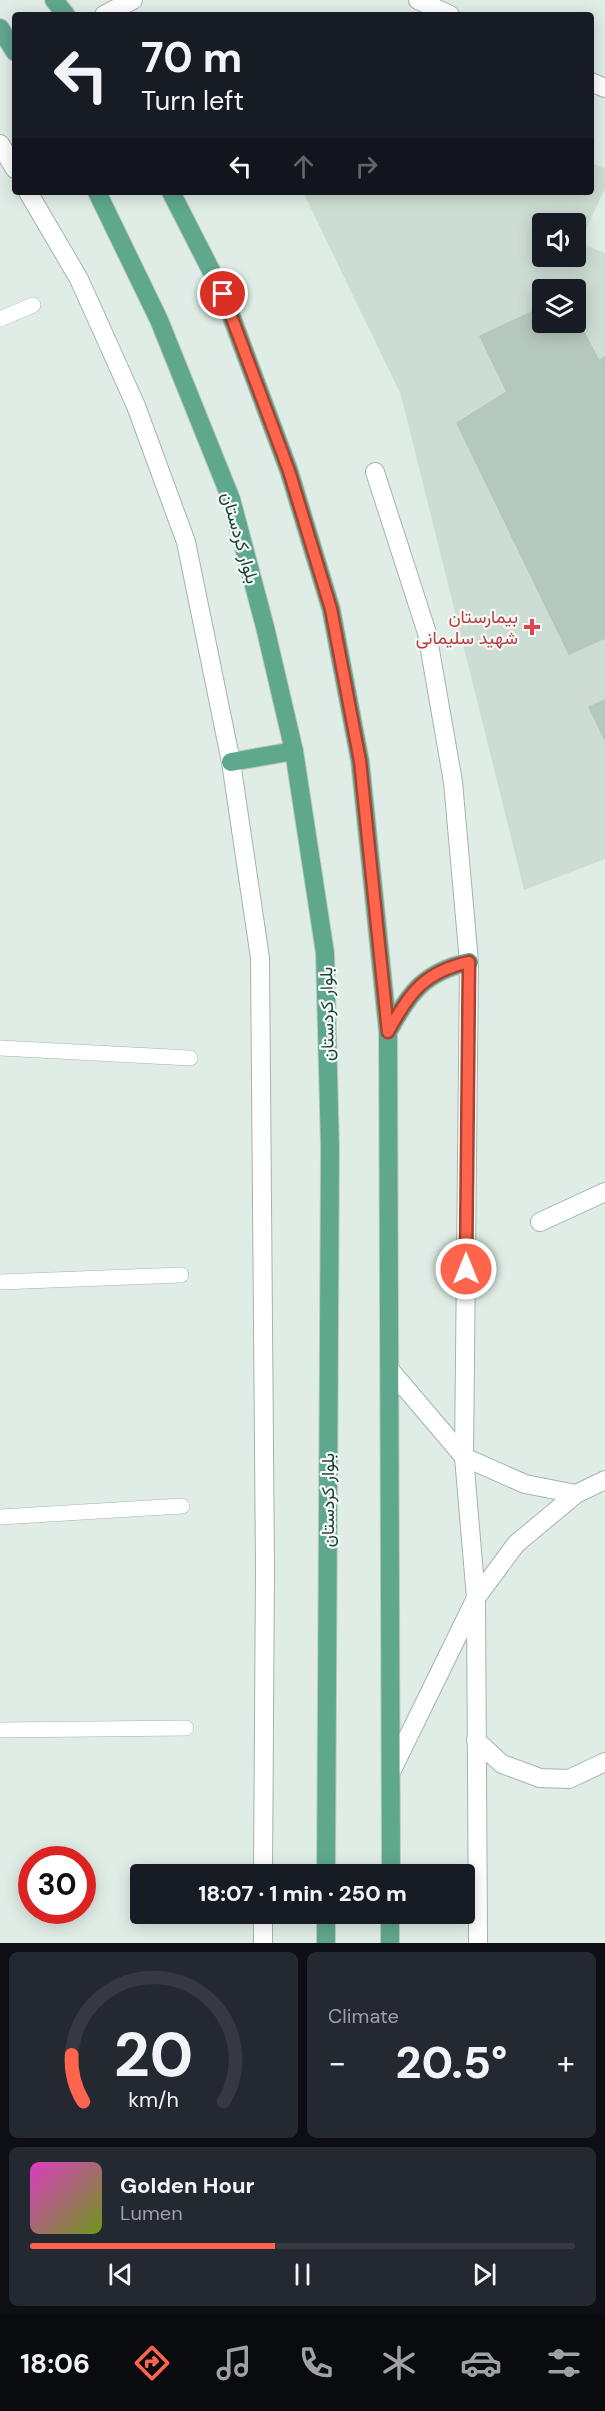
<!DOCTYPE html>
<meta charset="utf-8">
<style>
:root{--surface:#171b24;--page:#242831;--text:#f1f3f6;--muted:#9ea1a6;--line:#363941;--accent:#ff654c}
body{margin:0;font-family:"DM Sans",Vazirmatn,sans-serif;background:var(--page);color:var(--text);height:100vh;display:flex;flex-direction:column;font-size:22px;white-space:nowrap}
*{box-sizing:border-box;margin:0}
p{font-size:20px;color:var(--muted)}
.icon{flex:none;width:33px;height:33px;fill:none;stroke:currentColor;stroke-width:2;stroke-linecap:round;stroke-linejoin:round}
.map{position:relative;height:1943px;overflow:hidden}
.drawer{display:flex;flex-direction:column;gap:9px;padding:9px;background:#0d0f14;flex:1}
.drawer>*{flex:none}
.hud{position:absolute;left:12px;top:12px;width:582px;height:183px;border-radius:6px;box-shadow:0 3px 15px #0003;background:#171b24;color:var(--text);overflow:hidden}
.fabs{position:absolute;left:532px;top:213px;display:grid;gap:12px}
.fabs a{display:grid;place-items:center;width:54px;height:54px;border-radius:6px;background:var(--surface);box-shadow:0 3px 15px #0003;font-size:30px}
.speed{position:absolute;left:18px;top:1846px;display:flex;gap:12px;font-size:30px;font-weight:700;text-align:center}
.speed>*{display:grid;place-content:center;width:78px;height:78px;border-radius:50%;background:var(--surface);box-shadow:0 3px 15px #0003;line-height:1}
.speed .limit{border:9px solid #d22;background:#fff;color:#111}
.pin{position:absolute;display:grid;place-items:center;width:51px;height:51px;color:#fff;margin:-26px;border:3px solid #fff;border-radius:50%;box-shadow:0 2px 6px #0007}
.me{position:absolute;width:66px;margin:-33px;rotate:0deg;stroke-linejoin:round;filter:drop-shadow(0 0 4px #0008)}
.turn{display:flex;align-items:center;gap:21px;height:126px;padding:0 30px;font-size:27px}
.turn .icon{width:78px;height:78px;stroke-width:2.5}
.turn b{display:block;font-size:42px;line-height:51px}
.lanes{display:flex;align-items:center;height:57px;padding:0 30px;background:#0003;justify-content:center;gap:30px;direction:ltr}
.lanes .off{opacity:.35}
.big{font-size:45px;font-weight:800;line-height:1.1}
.drawer .tile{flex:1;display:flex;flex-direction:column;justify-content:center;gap:9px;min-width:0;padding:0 21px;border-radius:9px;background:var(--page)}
.drawer .dial{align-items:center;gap:0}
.dial svg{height:156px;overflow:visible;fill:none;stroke:var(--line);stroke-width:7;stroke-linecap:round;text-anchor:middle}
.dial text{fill:var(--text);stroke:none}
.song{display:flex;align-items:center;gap:18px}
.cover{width:72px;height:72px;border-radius:9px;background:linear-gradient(135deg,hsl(310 70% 55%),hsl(80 70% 35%))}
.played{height:6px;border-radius:3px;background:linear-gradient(90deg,var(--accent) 45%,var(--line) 45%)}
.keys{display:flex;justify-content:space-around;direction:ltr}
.heat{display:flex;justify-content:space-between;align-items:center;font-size:33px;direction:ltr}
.drawer .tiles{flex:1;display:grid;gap:9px;grid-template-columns:1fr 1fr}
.tile:last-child{grid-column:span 2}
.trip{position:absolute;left:130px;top:1864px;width:345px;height:60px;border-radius:6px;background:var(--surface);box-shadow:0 3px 15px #0003;font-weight:800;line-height:60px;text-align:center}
.tabs{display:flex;height:96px;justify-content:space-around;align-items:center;background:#090b0e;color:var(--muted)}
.tabs .icon{width:42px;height:42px}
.tabs .current{color:var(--accent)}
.tabs b{font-size:27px;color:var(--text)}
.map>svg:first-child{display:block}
.built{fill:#ceddd4;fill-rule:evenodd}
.building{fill:#b5c8be;stroke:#b2c7bc;stroke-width:1.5}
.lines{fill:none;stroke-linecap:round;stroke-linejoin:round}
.service-casing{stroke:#a2b5ad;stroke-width:16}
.minor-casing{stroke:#a2b5ad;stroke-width:20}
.tertiary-casing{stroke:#a2b5ad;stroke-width:20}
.primary-casing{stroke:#c0c9c6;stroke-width:20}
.service{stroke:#fff;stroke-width:15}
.minor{stroke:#fff;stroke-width:18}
.tertiary{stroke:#fff;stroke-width:18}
.primary{stroke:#5fa88e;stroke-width:18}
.route-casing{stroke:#a64231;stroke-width:15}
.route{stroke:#ff654c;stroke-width:10}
.health-dot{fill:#e0444e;stroke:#f1f9f4;stroke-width:2}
.labels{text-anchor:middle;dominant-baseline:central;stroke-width:4.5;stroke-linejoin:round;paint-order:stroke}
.street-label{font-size:18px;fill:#1e3f33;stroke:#f1f9f4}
.health-label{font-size:18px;fill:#be3a42;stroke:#f1f9f4;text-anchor:end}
</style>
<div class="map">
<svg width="605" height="1943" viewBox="0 0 605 1943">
<rect width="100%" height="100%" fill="#e0ede6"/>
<!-- built -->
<path class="built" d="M591,163L605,168V188L580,243L605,253V859L524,890L401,395L303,192H591ZM543,224H576V256H543ZM543,290H576V322H543Z"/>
<!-- building -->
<g class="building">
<path d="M543,307V322H576V317L599,361L605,357V638L569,654L457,423L507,392L480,336Z"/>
<path d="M605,700V740L589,707Z"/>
</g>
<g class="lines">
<!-- service casing -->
<g class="service-casing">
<g id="service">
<path d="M0,319L33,305"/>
<path d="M0,1048L190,1058"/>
<path d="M0,1282L181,1275"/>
<path d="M0,1517L182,1506"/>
<path d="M0,1730L186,1728"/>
</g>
</g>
<!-- minor casing -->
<g class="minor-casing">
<g id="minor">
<path d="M0,144L15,169"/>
<path d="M28,192L79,279L136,406L186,542L231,762L260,958L265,1568L263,1875"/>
<path d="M375,472L427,633L453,782L469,962L464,1457L476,1598L478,1943"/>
<path d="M540,1222L605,1192"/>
<path d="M391,1371L464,1457L525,1484L576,1494"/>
<path d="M476,1740L502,1764L540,1778L569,1779L605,1762"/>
<path d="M391,1772L476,1598L516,1544L576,1494L605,1480"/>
<path d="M263,1943V1914"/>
</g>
</g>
<!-- tertiary casing -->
<g class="tertiary-casing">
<g id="tertiary">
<path d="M418,0L450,15"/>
<path d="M104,15L133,0"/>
<path d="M591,82L605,88"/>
</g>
</g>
<!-- primary casing -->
<g class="primary-casing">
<g id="primary">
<path d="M54,0L66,15"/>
<path d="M0,28L15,52"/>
<path d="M97,192L159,320L231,499L265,627L294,751L325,953L330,1148L326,1875"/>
<path d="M171,192L223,294L289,471L331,609L360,761L388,1032L391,1875"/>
<path d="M231,762L294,751"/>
<path d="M388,1032C409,993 424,972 469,962"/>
<path d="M326,1943V1914"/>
<path d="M390,1943V1914"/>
</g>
</g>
<!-- service -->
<use href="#service" class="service"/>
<!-- minor -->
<use href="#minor" class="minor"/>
<!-- tertiary -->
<use href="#tertiary" class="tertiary"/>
<!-- primary -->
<use href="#primary" class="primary"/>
</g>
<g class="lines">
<!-- route casing -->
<g class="route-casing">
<path id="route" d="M223,294L289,471L331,609L360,761L388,1032C409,993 424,972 469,962L466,1269"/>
</g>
<!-- route -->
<use href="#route" class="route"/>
</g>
<!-- markers -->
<path class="health-dot" d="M529 618h6v6h6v6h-6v6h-6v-6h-6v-6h6z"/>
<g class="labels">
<!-- street labels -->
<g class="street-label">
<text transform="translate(240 538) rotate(74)">بلوار کردستان</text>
<text transform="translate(327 1014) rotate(-91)">بلوار کردستان</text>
<text transform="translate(328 1500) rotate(-90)">بلوار کردستان</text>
</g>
<!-- health labels -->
<g class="health-label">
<text x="518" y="617">بیمارستان<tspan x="518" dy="21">شهید سلیمانی</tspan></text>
</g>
</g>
</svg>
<div class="fabs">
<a><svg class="icon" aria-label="sound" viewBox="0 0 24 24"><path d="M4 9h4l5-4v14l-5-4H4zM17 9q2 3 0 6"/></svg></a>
<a><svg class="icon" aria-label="layers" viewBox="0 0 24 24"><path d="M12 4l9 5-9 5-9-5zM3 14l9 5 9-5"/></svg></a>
</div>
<div class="speed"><div class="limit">30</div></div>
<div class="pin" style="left:223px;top:294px;background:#d93025"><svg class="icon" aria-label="arrive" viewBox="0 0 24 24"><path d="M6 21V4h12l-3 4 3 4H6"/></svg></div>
<svg class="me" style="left:466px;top:1269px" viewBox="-20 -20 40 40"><circle r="17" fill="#ff654c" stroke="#fff" stroke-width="3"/><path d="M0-11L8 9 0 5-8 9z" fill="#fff"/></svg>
<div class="trip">18:07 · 1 min · 250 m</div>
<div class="hud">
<div class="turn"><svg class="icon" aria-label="left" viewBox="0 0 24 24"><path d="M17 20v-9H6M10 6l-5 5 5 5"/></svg><div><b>70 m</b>Turn left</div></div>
<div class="lanes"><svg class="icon" aria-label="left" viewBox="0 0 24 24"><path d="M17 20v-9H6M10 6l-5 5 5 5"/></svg><svg class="icon off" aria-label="ahead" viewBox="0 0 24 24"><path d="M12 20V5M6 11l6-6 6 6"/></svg><svg class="icon off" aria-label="right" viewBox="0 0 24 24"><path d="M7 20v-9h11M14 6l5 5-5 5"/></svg></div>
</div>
</div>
<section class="drawer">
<div class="tiles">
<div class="tile dial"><svg viewBox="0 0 100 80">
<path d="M14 69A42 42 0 1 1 86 69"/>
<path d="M14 69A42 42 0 0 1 8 45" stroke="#ff654c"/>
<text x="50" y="56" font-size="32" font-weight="700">20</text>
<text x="50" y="72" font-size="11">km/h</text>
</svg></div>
<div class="tile"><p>Climate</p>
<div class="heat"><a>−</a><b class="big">20.5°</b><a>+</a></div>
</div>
<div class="tile">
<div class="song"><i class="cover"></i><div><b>Golden Hour</b><p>Lumen</p></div></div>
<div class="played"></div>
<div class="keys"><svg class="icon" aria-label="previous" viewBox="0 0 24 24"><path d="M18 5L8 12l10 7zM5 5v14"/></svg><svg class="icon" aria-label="pause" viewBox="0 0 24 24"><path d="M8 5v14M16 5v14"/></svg><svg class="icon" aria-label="next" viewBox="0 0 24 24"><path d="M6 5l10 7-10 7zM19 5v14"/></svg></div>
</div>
</div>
</section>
<nav class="tabs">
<b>18:06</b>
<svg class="icon current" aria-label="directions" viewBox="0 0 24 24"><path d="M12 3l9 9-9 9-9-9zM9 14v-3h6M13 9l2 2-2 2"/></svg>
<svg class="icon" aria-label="music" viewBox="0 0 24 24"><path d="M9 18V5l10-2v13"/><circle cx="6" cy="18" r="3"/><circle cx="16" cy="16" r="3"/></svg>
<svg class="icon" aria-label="phone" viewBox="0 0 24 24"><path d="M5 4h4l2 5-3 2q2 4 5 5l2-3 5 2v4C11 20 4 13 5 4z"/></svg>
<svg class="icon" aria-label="climate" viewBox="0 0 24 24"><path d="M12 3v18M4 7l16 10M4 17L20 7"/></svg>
<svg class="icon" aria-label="car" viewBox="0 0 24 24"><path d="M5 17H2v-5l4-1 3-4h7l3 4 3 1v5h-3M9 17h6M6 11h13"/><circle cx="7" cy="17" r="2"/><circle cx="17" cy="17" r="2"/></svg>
<svg class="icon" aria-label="filters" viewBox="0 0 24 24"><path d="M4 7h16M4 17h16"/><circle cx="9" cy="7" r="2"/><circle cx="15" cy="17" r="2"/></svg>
</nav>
